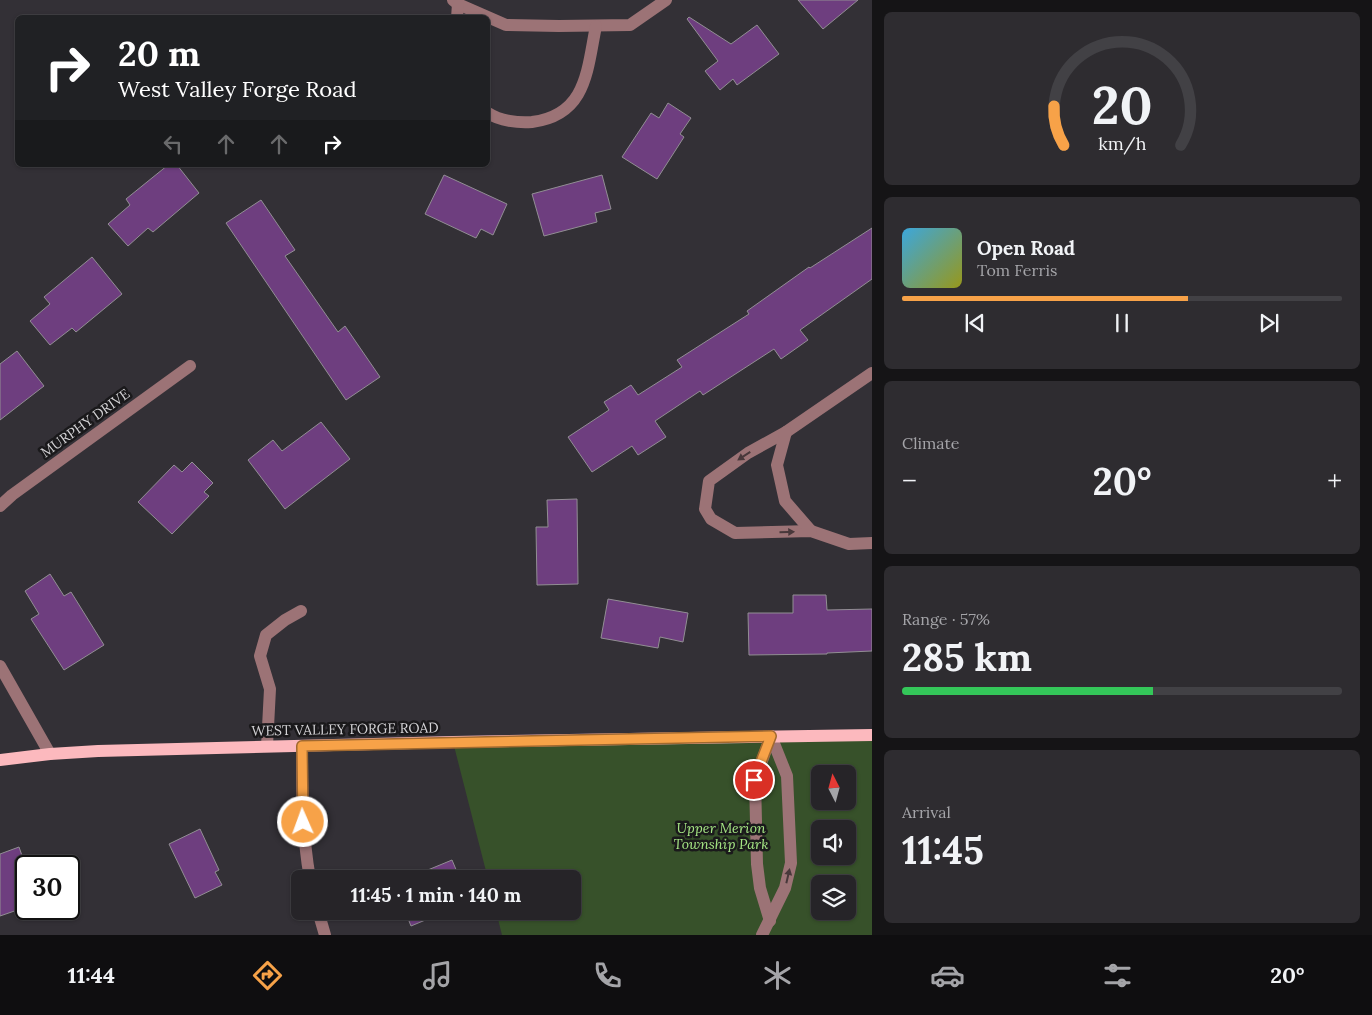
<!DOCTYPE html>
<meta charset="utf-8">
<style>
:root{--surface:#262428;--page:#2e2c30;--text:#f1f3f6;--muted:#a4a4a8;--line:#424145;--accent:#f7a248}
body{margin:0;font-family:Lora,serif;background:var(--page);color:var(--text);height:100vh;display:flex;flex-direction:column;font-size:19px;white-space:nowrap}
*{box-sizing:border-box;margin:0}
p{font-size:16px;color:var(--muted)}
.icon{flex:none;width:28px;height:28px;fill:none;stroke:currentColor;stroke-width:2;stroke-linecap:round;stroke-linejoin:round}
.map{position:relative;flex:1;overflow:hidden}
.details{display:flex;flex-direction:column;gap:12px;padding:12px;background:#151416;width:500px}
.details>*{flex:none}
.hud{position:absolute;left:15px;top:15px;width:475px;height:152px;border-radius:8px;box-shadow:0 1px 4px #0004,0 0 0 1px var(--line);background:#202124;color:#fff;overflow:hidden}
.needle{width:32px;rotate:354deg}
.tools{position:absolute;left:811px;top:765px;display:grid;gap:10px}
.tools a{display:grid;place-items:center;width:45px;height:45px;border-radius:8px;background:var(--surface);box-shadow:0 1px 4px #0004,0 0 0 1px var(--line);font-size:25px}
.speed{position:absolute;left:15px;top:855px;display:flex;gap:10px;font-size:25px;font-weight:700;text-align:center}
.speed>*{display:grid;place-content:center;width:65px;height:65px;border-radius:50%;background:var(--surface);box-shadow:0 1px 4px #0004,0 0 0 1px var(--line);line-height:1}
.speed .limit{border:2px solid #111;border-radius:8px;background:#fff;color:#111}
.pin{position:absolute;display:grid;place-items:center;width:42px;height:42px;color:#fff;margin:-21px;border:2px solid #fff;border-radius:50%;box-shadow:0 1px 5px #0007}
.me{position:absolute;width:55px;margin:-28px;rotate:358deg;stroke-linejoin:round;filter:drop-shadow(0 0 4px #0008)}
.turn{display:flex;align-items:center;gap:18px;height:105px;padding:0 20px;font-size:22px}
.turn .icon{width:65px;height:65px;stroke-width:2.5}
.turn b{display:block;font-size:35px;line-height:42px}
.lanes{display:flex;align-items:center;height:48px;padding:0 20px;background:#0003;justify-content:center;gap:25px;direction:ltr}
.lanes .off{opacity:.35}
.big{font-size:38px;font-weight:800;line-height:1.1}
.details .widget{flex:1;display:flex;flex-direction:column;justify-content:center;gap:8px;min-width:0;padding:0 18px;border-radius:8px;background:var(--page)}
.details .dial{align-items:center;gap:0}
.dial svg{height:130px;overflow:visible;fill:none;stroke:var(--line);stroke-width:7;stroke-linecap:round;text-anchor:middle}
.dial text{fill:var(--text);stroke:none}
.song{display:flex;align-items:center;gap:15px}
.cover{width:60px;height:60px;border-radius:8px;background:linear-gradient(135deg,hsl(200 70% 55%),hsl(60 70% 35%))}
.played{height:5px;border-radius:2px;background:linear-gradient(90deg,var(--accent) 65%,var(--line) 65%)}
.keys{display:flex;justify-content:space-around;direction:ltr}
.heat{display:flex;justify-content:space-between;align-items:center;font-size:28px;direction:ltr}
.charge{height:8px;border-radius:4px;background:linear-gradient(90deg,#34c759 57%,var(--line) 0)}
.trip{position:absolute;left:291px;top:870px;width:290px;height:50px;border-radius:8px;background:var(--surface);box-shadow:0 1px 4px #0004,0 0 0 1px var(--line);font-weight:800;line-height:50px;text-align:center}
.tab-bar{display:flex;height:80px;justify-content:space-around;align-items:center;background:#0f0e10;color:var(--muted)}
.tab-bar .icon{width:35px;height:35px}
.tab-bar .active{color:var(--accent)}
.tab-bar b{font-size:22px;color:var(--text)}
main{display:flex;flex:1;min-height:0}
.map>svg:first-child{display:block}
.green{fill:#37512a;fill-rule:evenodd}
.building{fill:#6e3e7f;stroke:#928e94}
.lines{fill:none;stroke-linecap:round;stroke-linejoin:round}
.minor{stroke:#9c7376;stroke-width:12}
.major{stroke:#fcb9be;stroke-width:12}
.oneway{fill:#48383b}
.route-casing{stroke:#a1692f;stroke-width:12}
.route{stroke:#f7a248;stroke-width:9}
.labels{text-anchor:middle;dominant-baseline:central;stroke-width:5;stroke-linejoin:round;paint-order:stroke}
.street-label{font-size:14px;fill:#d4d3d6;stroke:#1a191b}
.park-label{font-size:14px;font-style:italic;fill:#a5e684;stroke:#1a191b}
</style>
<main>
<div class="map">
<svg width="872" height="935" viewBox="0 0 872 935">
<rect width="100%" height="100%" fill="#333036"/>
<!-- green -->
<path class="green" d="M872,735V935H502L496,911H572V879H488L453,742ZM820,774H848V801H820ZM820,829H848V856H820ZM820,884H848V911H820Z"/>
<!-- building -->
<g class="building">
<path d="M798,0H858L823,29Z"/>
<path d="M689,17L731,44L757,25L779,54L737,85L733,79L720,90L705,71L718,61L687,19Z"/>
<path d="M668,103L691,118L680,134L684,137L657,179L622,157L651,113L659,118Z"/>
<path d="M168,165H177L199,193L153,232L148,228L128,246L108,224L130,205L126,199Z"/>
<path d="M444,175L507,204L493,235L481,229L476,238L425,214Z"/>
<path d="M602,175L611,209L595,213L597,222L544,236L532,194Z"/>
<path d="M261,200L295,250L285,256L338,332L345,326L380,377L346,400L226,223Z"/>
<path d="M872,228V279L800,330L808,340L781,359L774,349L703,395L700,391L655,421L666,437L638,455L632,446L592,472L568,437L609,410L604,402L631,385L638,395L682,367L677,360L749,314L747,311L809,267L810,268Z"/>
<path d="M92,257L122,294L76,332L72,328L50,345L30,321L50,304L44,297Z"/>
<path d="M17,351L44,386L0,420V364Z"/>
<path d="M321,422L350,459L285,509L248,460L273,440L282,451Z"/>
<path d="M192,462L213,483L204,492L209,496L172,534L138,502L174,465L182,472Z"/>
<path d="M577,499L578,584L537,585L536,527H548L547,500Z"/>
<path d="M50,574L64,596L71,592L104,645L64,670L31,619L39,614L25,591Z"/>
<path d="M793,595H826L827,610L872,609V651L827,653V654L749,655L748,613H793Z"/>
<path d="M608,599L688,613L683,642L660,637L658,648L601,638Z"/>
<path d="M200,829L219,870L215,872L222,885L195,898L169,844Z"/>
<path d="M19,847L26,867V907L0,916V854Z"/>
<path d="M452,860L460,879H406Z"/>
<path d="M405,911H447L411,926Z"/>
</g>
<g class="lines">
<!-- minor -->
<g class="minor">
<path d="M453,0L458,4L506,25L559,26L630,25L666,0"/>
<path d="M457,18L458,4"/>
<path d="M488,113C500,121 518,123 532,122C587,115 587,70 596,26"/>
<path d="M872,373L786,432L748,453L709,481L705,509L711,519L735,533L811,531L849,544L872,543"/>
<path d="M786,432L777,465L785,501L811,531"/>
<path d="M0,506L12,495L190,366"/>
<path d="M0,666L50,754"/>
<path d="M267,746L270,689L260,656L266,635L285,620L301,611"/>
<path d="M302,746C302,791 302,834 310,879"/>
<path d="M318,911L325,935"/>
<path d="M770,921L760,888L757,864L755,780L771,736"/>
<path d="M762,935L785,888L791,863L787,776L771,736"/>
</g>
<!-- major -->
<path class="major" d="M0,760L50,754L98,751L453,742L872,735"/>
</g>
<!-- one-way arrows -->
<defs><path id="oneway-solid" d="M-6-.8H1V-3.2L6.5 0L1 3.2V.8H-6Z" transform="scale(1.25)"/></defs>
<g class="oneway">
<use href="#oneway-solid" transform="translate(744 456) rotate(147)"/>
<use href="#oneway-solid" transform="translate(787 532) rotate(-2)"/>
<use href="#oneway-solid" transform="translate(788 876) rotate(-77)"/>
</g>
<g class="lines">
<!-- route casing -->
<g class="route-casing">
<path id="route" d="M303,822L302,746L771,736L754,780"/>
</g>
<!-- route -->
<use href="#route" class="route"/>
</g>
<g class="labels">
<!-- street labels -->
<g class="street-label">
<text transform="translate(85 423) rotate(-36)">MURPHY DRIVE</text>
<text transform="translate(345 729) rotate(-1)">WEST VALLEY FORGE ROAD</text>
</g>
<!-- park labels -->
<g class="park-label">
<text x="721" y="828">Upper Merion<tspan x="721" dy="16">Township Park</tspan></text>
</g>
</g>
</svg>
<div class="tools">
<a><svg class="needle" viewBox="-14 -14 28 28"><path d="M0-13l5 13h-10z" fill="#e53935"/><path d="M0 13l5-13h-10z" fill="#a4a4a8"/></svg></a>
<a><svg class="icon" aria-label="sound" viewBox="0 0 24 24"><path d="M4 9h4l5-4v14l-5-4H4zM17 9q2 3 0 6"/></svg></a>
<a><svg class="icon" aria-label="layers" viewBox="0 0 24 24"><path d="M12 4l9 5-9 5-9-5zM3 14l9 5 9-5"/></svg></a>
</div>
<div class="speed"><div class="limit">30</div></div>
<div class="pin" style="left:754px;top:780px;background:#d93025"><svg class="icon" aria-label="arrive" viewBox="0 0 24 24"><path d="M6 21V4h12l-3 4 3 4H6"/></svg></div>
<svg class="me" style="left:303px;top:822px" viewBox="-20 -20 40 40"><circle r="17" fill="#f7a248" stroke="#fff" stroke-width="3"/><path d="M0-11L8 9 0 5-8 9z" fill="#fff"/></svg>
<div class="trip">11:45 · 1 min · 140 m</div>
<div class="hud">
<div class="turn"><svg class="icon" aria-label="right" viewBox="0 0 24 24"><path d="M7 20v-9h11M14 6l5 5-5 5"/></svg><div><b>20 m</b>West Valley Forge Road</div></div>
<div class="lanes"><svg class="icon off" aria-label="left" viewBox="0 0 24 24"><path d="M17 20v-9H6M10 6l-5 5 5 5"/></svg><svg class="icon off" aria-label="ahead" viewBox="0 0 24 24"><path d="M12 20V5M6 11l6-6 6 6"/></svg><svg class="icon off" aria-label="ahead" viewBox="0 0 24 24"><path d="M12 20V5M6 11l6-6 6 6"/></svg><svg class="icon" aria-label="right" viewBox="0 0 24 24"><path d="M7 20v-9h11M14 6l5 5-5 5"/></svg></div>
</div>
</div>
<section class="details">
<div class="widget dial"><svg viewBox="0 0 100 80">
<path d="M14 69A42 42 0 1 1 86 69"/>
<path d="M14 69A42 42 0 0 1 8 45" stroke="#f7a248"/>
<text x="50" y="56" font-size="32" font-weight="700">20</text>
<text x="50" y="72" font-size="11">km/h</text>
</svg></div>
<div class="widget">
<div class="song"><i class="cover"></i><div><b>Open Road</b><p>Tom Ferris</p></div></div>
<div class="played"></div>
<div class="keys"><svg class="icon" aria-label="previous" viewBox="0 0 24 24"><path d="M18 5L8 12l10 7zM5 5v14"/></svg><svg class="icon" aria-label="pause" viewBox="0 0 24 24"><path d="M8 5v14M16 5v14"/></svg><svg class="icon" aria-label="next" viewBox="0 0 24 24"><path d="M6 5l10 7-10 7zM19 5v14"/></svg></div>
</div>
<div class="widget"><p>Climate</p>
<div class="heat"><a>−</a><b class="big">20°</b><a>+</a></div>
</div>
<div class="widget"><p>Range · 57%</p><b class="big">285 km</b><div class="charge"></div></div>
<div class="widget"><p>Arrival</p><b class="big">11:45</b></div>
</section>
</main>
<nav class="tab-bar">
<b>11:44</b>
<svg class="icon active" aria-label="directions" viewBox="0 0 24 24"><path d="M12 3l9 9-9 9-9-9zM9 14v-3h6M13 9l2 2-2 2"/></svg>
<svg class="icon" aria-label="music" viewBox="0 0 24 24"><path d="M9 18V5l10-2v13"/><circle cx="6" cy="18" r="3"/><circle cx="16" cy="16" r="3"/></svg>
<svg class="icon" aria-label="phone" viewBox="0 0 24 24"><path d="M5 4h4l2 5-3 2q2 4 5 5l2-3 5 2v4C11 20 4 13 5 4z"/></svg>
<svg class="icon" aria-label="climate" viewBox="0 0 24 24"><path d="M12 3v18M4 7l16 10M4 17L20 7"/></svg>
<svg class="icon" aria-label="car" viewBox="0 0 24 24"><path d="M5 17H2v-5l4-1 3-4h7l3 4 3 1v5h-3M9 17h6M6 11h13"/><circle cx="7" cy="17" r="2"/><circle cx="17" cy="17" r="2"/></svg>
<svg class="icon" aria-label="filters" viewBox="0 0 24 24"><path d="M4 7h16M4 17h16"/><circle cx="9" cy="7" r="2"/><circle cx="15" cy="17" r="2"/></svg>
<b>20°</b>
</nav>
